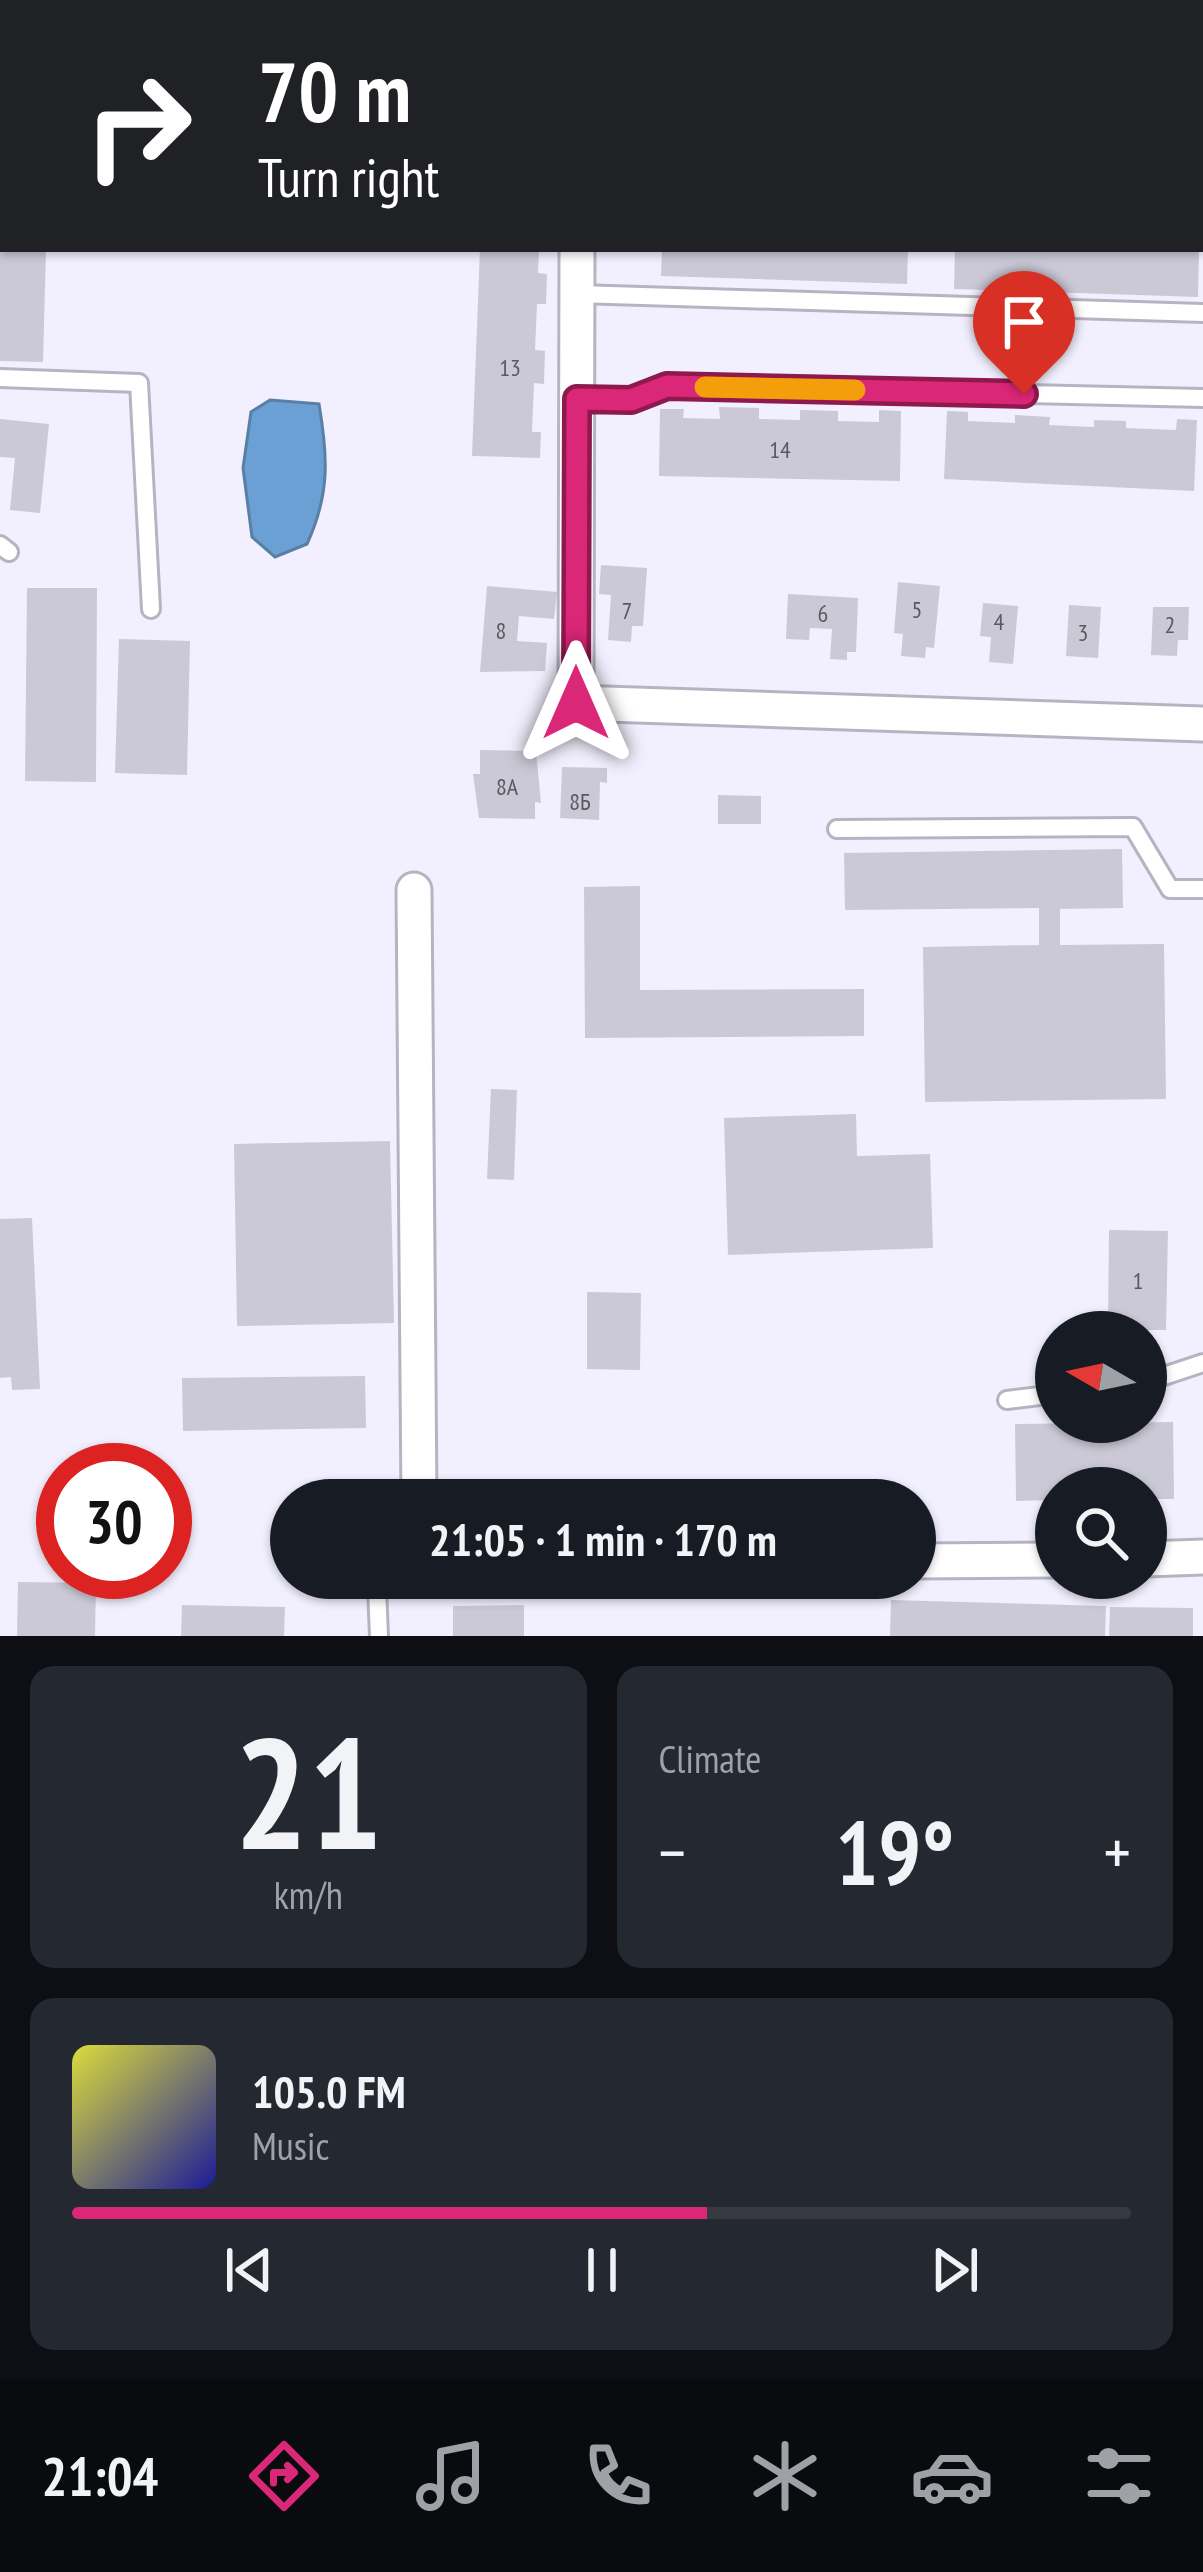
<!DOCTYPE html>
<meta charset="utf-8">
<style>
:root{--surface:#171b24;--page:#242831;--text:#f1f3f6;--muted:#9ea1a6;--line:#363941;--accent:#db2777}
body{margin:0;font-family:"PT Sans Narrow",sans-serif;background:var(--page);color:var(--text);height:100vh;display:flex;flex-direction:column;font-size:45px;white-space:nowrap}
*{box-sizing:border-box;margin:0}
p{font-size:39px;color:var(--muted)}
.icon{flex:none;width:66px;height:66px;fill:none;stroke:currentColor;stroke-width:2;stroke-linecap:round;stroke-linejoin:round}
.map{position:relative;height:1636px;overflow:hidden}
.side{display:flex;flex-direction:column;gap:30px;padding:30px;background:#0d0f14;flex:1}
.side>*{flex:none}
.guide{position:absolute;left:0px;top:0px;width:1203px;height:252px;box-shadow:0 3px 9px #0004;background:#202124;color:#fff;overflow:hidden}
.needle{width:78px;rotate:279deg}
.fabs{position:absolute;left:1035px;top:1311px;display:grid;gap:24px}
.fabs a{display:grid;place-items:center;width:132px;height:132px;border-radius:50%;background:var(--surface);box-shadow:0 3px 9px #0004;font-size:60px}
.speed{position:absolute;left:36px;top:1443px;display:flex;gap:24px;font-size:60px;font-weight:700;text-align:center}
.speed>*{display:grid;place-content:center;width:156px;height:156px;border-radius:50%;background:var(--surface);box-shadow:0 3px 9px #0004;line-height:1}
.speed .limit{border:18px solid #d22;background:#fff;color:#111}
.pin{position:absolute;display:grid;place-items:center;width:102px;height:102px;color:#fff;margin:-123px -51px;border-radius:50% 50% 50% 0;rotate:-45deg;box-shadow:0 0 12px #0007}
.pin .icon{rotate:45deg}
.me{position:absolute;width:132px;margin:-66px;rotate:0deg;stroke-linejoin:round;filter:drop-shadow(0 0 9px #0008)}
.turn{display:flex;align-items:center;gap:42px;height:252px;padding:0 60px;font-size:54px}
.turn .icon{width:156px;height:156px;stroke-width:2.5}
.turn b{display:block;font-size:84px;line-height:102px}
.big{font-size:90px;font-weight:700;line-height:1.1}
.side .widget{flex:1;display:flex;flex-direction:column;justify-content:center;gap:18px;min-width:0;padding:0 42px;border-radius:24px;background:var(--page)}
.side .dial{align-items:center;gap:0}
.dial b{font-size:156px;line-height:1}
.song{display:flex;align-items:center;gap:36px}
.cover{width:144px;height:144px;border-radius:18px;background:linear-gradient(135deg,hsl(60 70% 55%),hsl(240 70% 35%))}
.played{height:12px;border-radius:6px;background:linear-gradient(90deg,var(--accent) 60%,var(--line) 60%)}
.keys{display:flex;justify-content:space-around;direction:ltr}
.heat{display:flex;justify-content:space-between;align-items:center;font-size:66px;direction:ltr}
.side .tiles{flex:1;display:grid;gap:30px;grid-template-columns:1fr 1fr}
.widget:last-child{grid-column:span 2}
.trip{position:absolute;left:270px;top:1479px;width:666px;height:120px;border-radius:60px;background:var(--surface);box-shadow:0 3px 9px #0004;font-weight:700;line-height:120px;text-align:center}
.tabs{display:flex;height:192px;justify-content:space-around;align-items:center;background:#090b0e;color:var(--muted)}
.tabs .icon{width:84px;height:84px}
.tabs .active{color:var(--accent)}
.tabs b{font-size:54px;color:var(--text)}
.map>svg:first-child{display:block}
.water{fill:#6ba0d4;stroke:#5a7fa5;stroke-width:3}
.building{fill:#cbc9d6}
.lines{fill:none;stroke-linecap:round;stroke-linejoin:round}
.service-casing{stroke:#b7b4c2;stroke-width:22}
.minor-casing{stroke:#b7b4c2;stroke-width:39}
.primary-casing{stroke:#b7b4c2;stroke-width:57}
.service{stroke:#fff;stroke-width:16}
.minor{stroke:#fff;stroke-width:33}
.primary{stroke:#fff;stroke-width:51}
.route-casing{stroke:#8e194d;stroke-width:30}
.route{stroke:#db2777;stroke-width:21}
.slow{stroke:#f59e0b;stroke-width:21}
.labels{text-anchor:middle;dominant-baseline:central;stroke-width:10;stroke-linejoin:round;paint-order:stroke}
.number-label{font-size:24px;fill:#595860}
</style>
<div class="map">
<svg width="1203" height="1636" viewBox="0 0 1203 1636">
<rect width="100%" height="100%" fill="#f2f0fe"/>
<!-- water -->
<path class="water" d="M270,400L319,404C328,457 330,494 307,544L275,557L252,537L243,468L251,412Z"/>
<!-- building -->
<g class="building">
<path d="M0,249H46L43,362L0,361Z"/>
<path d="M480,249H539L538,273L547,274L546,304H537L535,350L545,351L544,384L534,383L532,432H541L540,458L472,456Z"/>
<path d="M662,249H908L907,284L661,276Z"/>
<path d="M955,249H1199L1198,297L954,289Z"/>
<path d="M719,407L759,408V419L800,420V410L838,411V421L879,422V410L901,411L900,481L659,476L660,409H684L683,418L720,419Z"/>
<path d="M947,411L968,412V421L1015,423V415L1050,417L1049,425L1094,427V420L1126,421V428L1176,430L1177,419L1197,420L1194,491L944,479Z"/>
<path d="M0,419L49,424L40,513L10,510L15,458L0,457Z"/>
<path d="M601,565L647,568L643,626H632L631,642L608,640L611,595L599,594Z"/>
<path d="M898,582L940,586L934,648L926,647L925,658L901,656L903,634L894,633Z"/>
<path d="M487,586L557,592L554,619L519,616L517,641L547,643L545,671L480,672Z"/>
<path d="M27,588H97L96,782L25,781Z"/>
<path d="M788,594L858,598L856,652H847V660L830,659L832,629L810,628L809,640L786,639Z"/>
<path d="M983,603L1018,606L1013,664L989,662L991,637L980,636Z"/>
<path d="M1069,605L1101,607L1098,658L1066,656Z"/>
<path d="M1153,607H1189L1188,640H1178L1177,656L1151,655Z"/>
<path d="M119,639L190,641L187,775L115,773Z"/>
<path d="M480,750L536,751L541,803L535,802V819L479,818L473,774H480Z"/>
<path d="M562,767L607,768V783L600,782L599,820L560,818Z"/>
<path d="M718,795L761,796V824H718Z"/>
<path d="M1122,849L1123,908L1060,909V945L1164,944L1166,1099L925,1102L923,947L1039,945V908L845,910L844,853Z"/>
<path d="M640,886V990L864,989V1036L585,1038L584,887Z"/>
<path d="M491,1089L517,1090L514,1180L487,1179Z"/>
<path d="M856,1114L857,1156L930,1154L933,1248L728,1255L724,1118Z"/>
<path d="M390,1141L394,1323L237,1326L234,1144Z"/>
<path d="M32,1218L40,1389L12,1390L11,1377L0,1378V1219Z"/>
<path d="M1109,1230L1168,1231L1166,1330H1108Z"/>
<path d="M587,1292L641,1293L640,1370L587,1369Z"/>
<path d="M365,1376L366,1428L183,1431L182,1378Z"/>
<path d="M1173,1422L1174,1499H1146V1488H1056V1500L1016,1501L1015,1424Z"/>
<path d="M18,1582L96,1583L95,1636H17Z"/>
<path d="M891,1600L1106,1606L1105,1636H890Z"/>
<path d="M182,1605L285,1607L284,1636H181Z"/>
<path d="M524,1605V1636H453V1606Z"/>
<path d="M1110,1607L1193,1608V1636H1109Z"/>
</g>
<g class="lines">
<!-- service casing -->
<g class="service-casing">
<g id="service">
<path d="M223,0V3"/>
<path d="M577,294L1203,313"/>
<path d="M0,378L139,383L151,609"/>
<path d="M576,399L631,400L667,386L1203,398"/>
<path d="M0,545L9,552"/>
<path d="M837,829L1133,827L1170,889H1203"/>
<path d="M1146,1382L1203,1363"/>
<path d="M1007,1400L1056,1394"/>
<path d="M379,1636L377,1588L393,1578"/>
</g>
</g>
<!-- minor casing -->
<g class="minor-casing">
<g id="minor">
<path d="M577,249L576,703L1203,724"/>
<path d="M414,890L419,1500"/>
<path d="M1146,1559L1203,1557"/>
<path d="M915,1561L1056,1560"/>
</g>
</g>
<!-- primary casing -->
<g class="primary-casing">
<g id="primary">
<path d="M394,3L475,0"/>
<path d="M0,16L3,15"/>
</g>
</g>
<!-- service -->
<use href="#service" class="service"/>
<!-- minor -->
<use href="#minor" class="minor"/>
<!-- primary -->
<use href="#primary" class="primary"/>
</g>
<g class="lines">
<!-- route casing -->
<g class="route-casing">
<path id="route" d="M576,703L577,399L631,400L667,386L1024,394"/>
</g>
<!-- route -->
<use href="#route" class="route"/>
<!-- slow -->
<path class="slow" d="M705,387L855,390"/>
</g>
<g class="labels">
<!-- number labels -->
<g class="number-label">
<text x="510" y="367">13</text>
<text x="780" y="449">14</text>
<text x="917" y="609">5</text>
<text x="627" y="610">7</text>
<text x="823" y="613">6</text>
<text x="999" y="621">4</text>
<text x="1170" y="624">2</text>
<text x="501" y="630">8</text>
<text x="1083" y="632">3</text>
<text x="507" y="786">8А</text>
<text x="580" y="801">8Б</text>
<text x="1138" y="1280">1</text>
</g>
</g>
</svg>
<div class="fabs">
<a><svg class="needle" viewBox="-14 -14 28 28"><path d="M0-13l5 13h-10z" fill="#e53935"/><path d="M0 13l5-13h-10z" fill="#9ea1a6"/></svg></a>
<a><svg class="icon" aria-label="search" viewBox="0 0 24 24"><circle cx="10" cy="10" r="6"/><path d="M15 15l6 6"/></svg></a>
</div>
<div class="speed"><div class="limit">30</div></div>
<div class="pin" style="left:1024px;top:394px;background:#d93025"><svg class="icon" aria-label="arrive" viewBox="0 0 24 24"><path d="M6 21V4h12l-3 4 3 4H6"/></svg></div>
<svg class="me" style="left:576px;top:703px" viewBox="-20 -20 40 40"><path d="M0-17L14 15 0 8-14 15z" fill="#db2777" stroke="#fff" stroke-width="4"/></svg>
<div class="trip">21:05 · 1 min · 170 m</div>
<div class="guide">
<div class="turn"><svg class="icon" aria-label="right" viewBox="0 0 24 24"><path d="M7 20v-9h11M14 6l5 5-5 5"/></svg><div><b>70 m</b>Turn right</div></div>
</div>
</div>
<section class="side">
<div class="tiles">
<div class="widget dial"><b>21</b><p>km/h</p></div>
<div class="widget"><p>Climate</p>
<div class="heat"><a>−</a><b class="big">19°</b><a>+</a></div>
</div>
<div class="widget">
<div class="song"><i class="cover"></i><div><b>105.0 FM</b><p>Music</p></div></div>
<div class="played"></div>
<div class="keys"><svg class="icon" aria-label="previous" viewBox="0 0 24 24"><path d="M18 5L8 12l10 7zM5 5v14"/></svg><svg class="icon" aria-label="pause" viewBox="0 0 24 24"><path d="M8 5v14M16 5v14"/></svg><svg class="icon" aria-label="next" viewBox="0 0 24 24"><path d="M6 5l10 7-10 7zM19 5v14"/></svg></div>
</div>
</div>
</section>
<nav class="tabs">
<b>21:04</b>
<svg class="icon active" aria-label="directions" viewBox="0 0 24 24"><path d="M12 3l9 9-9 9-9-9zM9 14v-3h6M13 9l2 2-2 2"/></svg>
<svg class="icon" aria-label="music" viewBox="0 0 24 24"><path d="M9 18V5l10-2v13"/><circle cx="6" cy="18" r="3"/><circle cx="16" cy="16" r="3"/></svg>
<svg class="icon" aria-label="phone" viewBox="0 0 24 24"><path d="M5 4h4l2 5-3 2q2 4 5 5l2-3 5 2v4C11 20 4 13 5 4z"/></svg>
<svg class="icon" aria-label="climate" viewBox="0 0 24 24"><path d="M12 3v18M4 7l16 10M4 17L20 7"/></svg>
<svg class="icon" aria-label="car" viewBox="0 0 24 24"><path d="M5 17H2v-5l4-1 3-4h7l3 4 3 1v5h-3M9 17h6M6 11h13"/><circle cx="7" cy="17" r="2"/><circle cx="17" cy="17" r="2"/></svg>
<svg class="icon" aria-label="filters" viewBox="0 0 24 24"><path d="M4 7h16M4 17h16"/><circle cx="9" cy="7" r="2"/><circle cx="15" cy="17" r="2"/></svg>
</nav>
